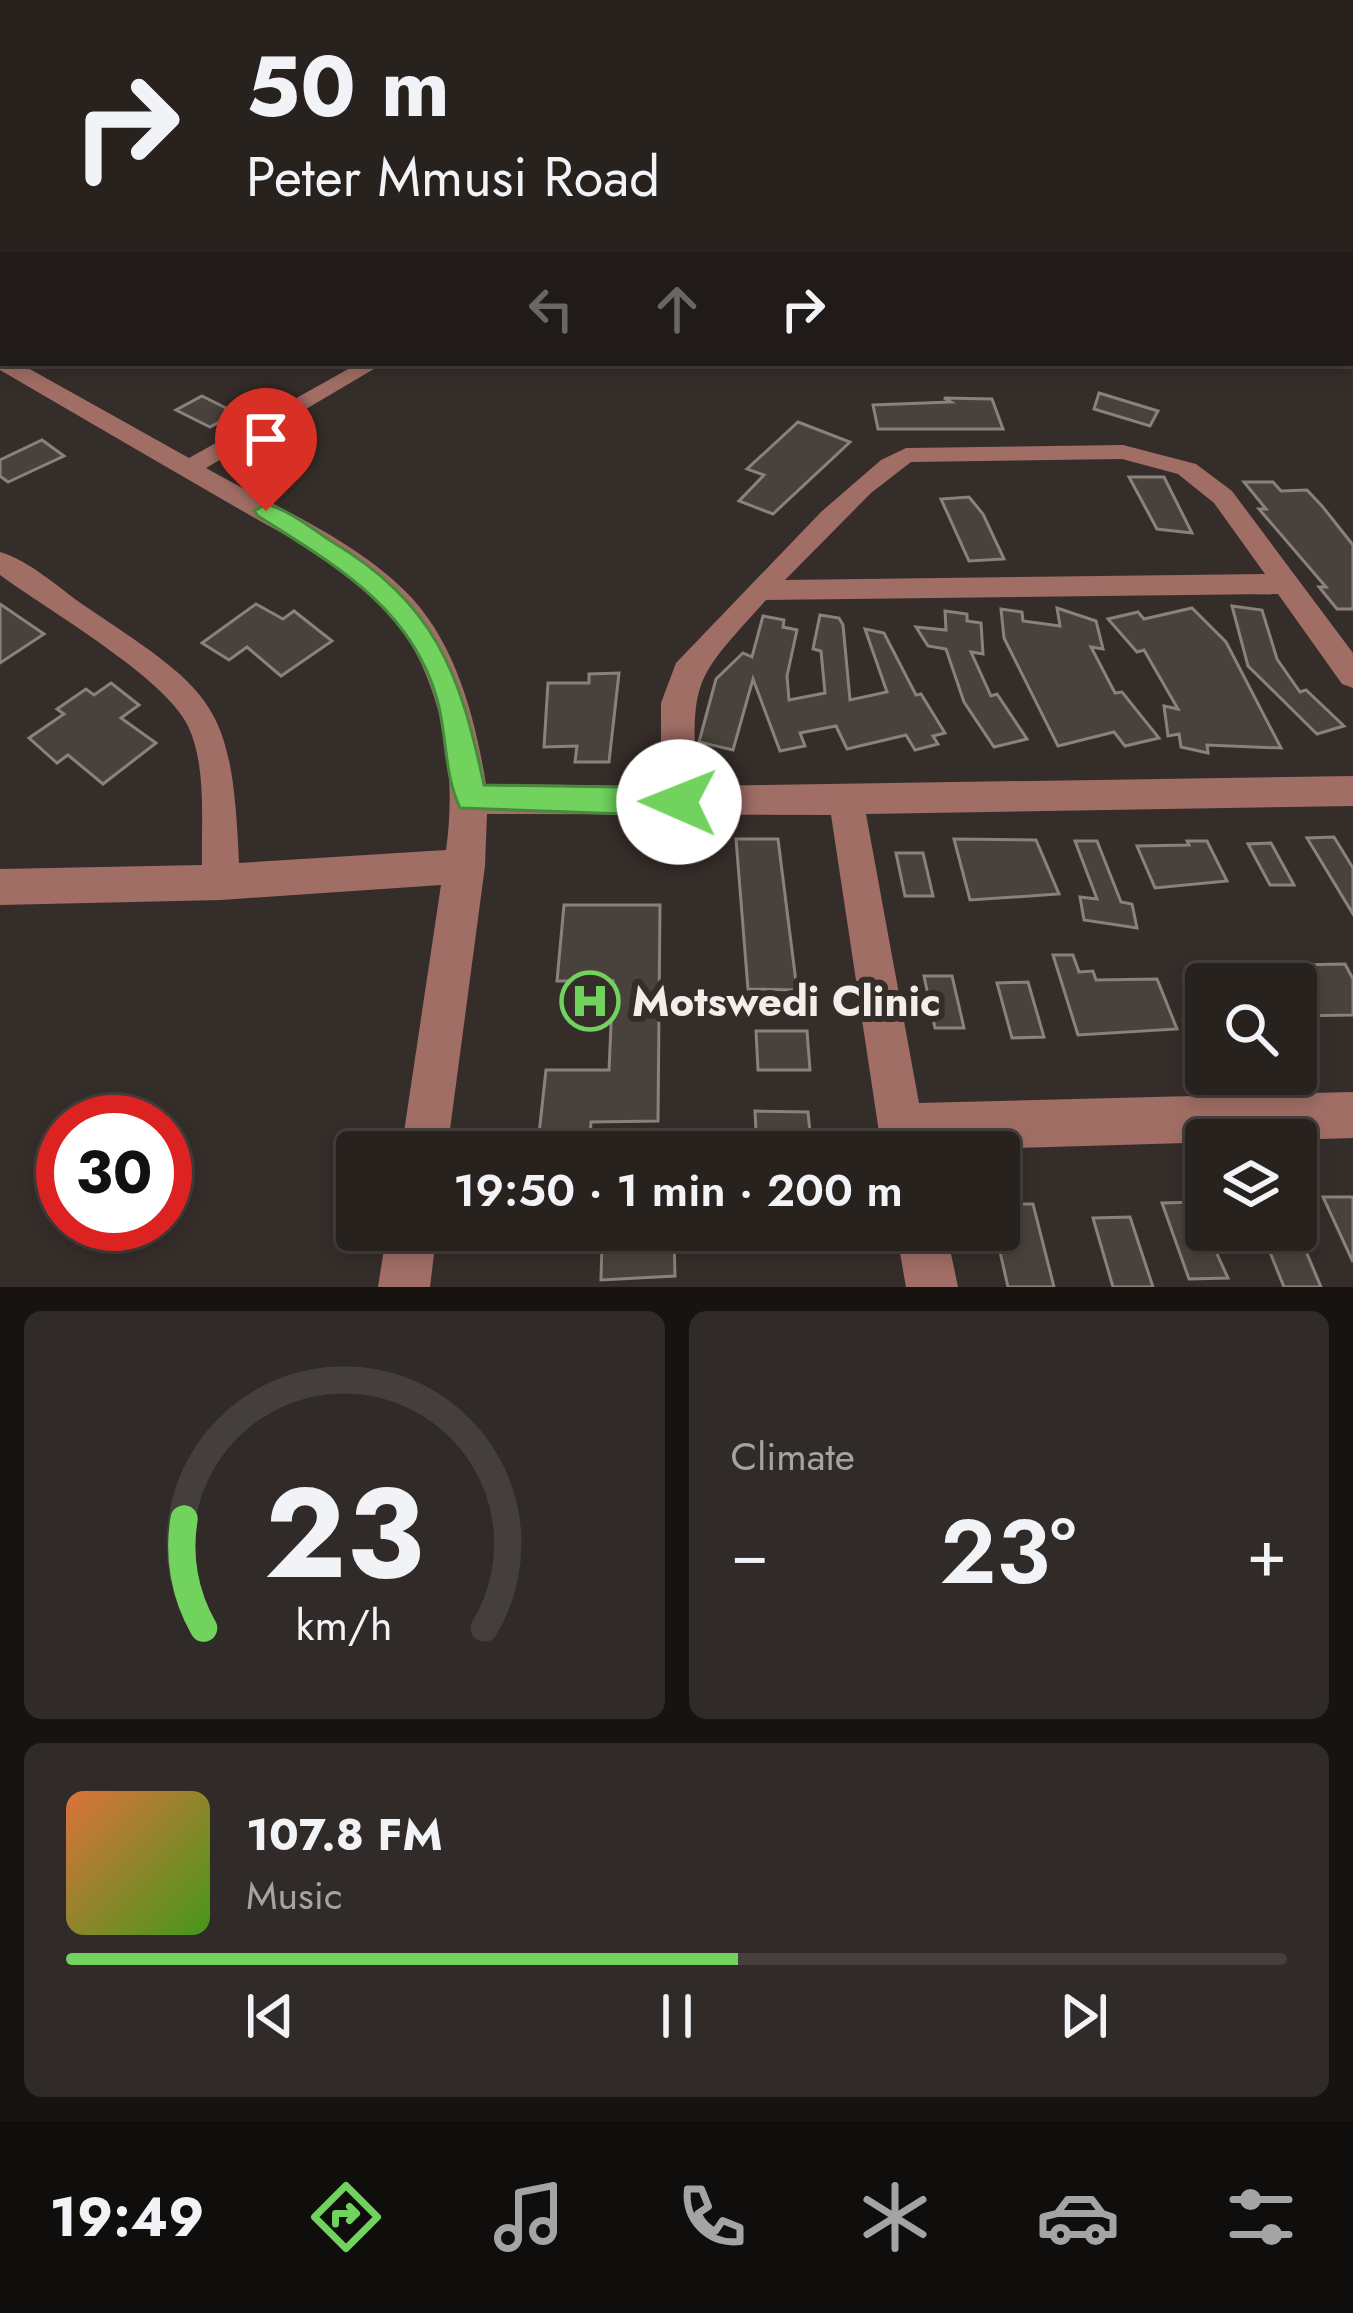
<!DOCTYPE html>
<meta charset="utf-8">
<style>
:root{--surface:#28221f;--page:#302a28;--text:#f1f3f6;--muted:#a5a4a4;--line:#443f3d;--accent:#71d35e}
body{margin:0;font-family:Jost,sans-serif;background:var(--page);color:var(--text);height:100vh;display:flex;flex-direction:column;font-size:45px;white-space:nowrap}
*{box-sizing:border-box;margin:0}
p{font-size:39px;color:var(--muted)}
.icon{flex:none;width:66px;height:66px;fill:none;stroke:currentColor;stroke-width:2;stroke-linecap:round;stroke-linejoin:round}
.map{position:relative;height:1287px;overflow:hidden}
.drawer{display:flex;flex-direction:column;gap:24px;padding:24px;background:#161311;flex:1}
.drawer>*{flex:none}
.hud{position:absolute;left:0px;top:0px;width:1353px;height:366px;box-shadow:0 6px 18px #0003,0 0 0 3px var(--line);background:#28221f;color:var(--text);overflow:hidden}
.controls{position:absolute;left:1185px;top:963px;display:grid;gap:24px}
.controls a{display:grid;place-items:center;width:132px;height:132px;border-radius:12px;background:var(--surface);box-shadow:0 6px 18px #0003,0 0 0 3px var(--line);font-size:60px}
.speed{position:absolute;left:36px;top:1095px;display:flex;gap:24px;font-size:60px;font-weight:700;text-align:center}
.speed>*{display:grid;place-content:center;width:156px;height:156px;border-radius:50%;background:var(--surface);box-shadow:0 6px 18px #0003,0 0 0 3px var(--line);line-height:1}
.speed .limit{border:18px solid #d22;background:#fff;color:#111}
.pin{position:absolute;display:grid;place-items:center;width:102px;height:102px;color:#fff;margin:-123px -51px;border-radius:50% 50% 50% 0;rotate:-45deg;box-shadow:0 0 12px #0007}
.pin .icon{rotate:45deg}
.me{position:absolute;width:132px;margin:-66px;rotate:271deg;stroke-linejoin:round;filter:drop-shadow(0 0 9px #0008)}
.turn{display:flex;align-items:center;gap:42px;height:252px;padding:0 48px;font-size:54px}
.turn .icon{width:156px;height:156px;stroke-width:2.5}
.turn b{display:block;font-size:84px;line-height:102px}
.lanes{display:flex;align-items:center;height:114px;padding:0 48px;background:#0003;justify-content:center;gap:60px;direction:ltr}
.lanes .off{opacity:.35}
.big{font-size:90px;font-weight:600;line-height:1.1}
.drawer .widget{flex:1;display:flex;flex-direction:column;justify-content:center;gap:18px;min-width:0;padding:0 42px;border-radius:18px;background:var(--page)}
.drawer .dial{align-items:center;gap:0}
.dial svg{height:312px;overflow:visible;fill:none;stroke:var(--line);stroke-width:7;stroke-linecap:round;text-anchor:middle}
.dial text{fill:var(--text);stroke:none}
.song{display:flex;align-items:center;gap:36px}
.cover{width:144px;height:144px;border-radius:18px;background:linear-gradient(135deg,hsl(20 70% 55%),hsl(100 70% 35%))}
.played{height:12px;border-radius:6px;background:linear-gradient(90deg,var(--accent) 55%,var(--line) 55%)}
.keys{display:flex;justify-content:space-around;direction:ltr}
.heat{display:flex;justify-content:space-between;align-items:center;font-size:66px;direction:ltr}
.drawer .tiles{flex:1;display:grid;gap:24px;grid-template-columns:1fr 1fr}
.widget:last-child{grid-column:span 2}
.trip{position:absolute;left:336px;top:1131px;width:684px;height:120px;border-radius:12px;background:var(--surface);box-shadow:0 6px 18px #0003,0 0 0 3px var(--line);font-weight:600;line-height:120px;text-align:center}
.tabs{display:flex;height:192px;justify-content:space-around;align-items:center;background:#100e0c;color:var(--muted)}
.tabs .icon{width:84px;height:84px}
.tabs .on{color:var(--accent)}
.tabs b{font-size:54px;color:var(--text)}
.map>svg:first-child{display:block}
.building{fill:#49423c;stroke:#89817a;stroke-width:3}
.lines{fill:none;stroke-linecap:round;stroke-linejoin:round}
.minor{fill:#a06e65;fill-rule:evenodd}
.route{fill:#71d35e;stroke:#49893d;stroke-width:3}
.labels{text-anchor:middle;dominant-baseline:central;stroke-width:12;stroke-linejoin:round;paint-order:stroke}
.near-poi-label{font-size:42px;font-weight:bold;fill:#f4eeeb;stroke:#352d29;text-anchor:start}
</style>
<div class="map">
<svg width="1353" height="1287" viewBox="0 0 1353 1287">
<rect width="100%" height="100%" fill="#352d29"/>
<!-- building -->
<g class="building">
<path d="M1099,393L1158,411L1150,426L1094,409Z"/>
<path d="M202,396L236,413L210,427L176,410Z"/>
<path d="M944,398L992,399L1003,429H878L873,405L951,402Z"/>
<path d="M798,422L850,442L773,514L739,501L764,475L747,469Z"/>
<path d="M42,440L64,456L8,482L0,476V460Z"/>
<path d="M1129,477H1164L1192,533L1157,529Z"/>
<path d="M1244,482H1273L1281,491L1307,490L1322,506L1353,545V609H1337L1319,587H1326L1259,509H1266Z"/>
<path d="M969,497L983,514L1004,559L969,561L941,499Z"/>
<path d="M0,604L44,634L0,663Z"/>
<path d="M256,604L283,619L294,611L332,641L281,676L247,647L229,660L202,643Z"/>
<path d="M1232,606L1262,610L1277,659L1300,692L1306,690L1344,726L1317,734L1248,666Z"/>
<path d="M1057,608L1096,621L1103,649L1091,647L1115,693L1122,692L1159,738L1125,746L1114,732L1058,746L1004,638L1001,609L1022,612L1023,621L1060,626Z"/>
<path d="M1192,608L1226,642L1281,748L1207,745L1208,753L1181,747L1179,734L1168,736L1164,706L1178,709L1144,650L1137,652L1108,619L1138,612L1144,619Z"/>
<path d="M945,611L967,614V621L981,623L983,654L971,652L991,696L997,694L1027,739L994,747L964,702L946,649L928,646L916,627L946,630Z"/>
<path d="M820,615L839,618L843,625L850,700L887,692L865,629L884,633L916,695L921,694L945,733L933,736L938,744L915,750L906,735L847,749L836,726L800,733L805,746L780,751L753,679L733,750L699,742L716,679L743,653L752,657L763,616L784,620L783,627L797,630L787,676L789,700L825,693L821,651L813,649Z"/>
<path d="M619,673L609,762H575L577,746L544,747L548,683H589V674Z"/>
<path d="M111,683L139,705L121,718L156,743L103,784L68,755L57,763L29,738L64,714L57,709L86,689L94,695Z"/>
<path d="M1334,837L1353,868V914L1307,838Z"/>
<path d="M736,839H778L797,990L748,989Z"/>
<path d="M954,839L1036,840L1059,894L970,900Z"/>
<path d="M1075,841H1097L1121,902L1132,904L1137,928L1084,920L1080,897L1097,899Z"/>
<path d="M1187,841H1207L1227,881L1155,888L1137,846L1189,845Z"/>
<path d="M1271,843L1294,885H1270L1248,844Z"/>
<path d="M896,853H923L933,896H905Z"/>
<path d="M564,905H660L658,1121L591,1122L589,1152H537L546,1070H609L613,981H557Z"/>
<path d="M1053,955H1073L1079,972L1093,971L1096,980L1157,979L1177,1029L1078,1035Z"/>
<path d="M1345,964L1353,979V1015L1296,1016V965Z"/>
<path d="M924,976H952L964,1028H935Z"/>
<path d="M1028,982L1044,1037L1012,1038L997,983Z"/>
<path d="M756,1031H807L810,1070H758Z"/>
<path d="M755,1111L808,1112L812,1152H757Z"/>
<path d="M1323,1197H1353V1262Z"/>
<path d="M1200,1202L1206,1230L1228,1278L1189,1279L1162,1203Z"/>
<path d="M999,1204H1033L1054,1287H1008L995,1230Z"/>
<path d="M1130,1217L1153,1287H1113L1093,1218Z"/>
<path d="M778,1230H836L837,1247L778,1246Z"/>
<path d="M1261,1230H1297L1321,1287H1284Z"/>
<path d="M674,1237L675,1276L601,1280L602,1240Z"/>
</g>
<g class="lines">
<!-- minor -->
<g class="minor">
<path d="M0,181H3L0,191Z"/>
<path d="M3,312V325L0,326V313Z"/>
<path d="M0,355L3,363H19L189,458L359,363H384L206,468C271,505 350,537 404,590C455,639 475,717 486,784L661,786V703L676,663L821,512L881,460L906,448L1123,445L1196,464L1232,491L1353,653V688L1342,684L1278,594L766,600C693,681 692,677 696,786L1353,776V806L866,814L919,1103L1353,1092V1138L882,1152L831,815L487,814L485,866L447,1152H401L441,885L221,900L0,905V869L202,865C201,822 207,766 188,726C166,678 46,609 0,575V552C29,560 60,589 85,606C216,694 232,702 239,863L446,850C458,766 441,677 388,609C357,568 296,542 253,517C168,468 84,419 0,370ZM1122,459L1178,474L1214,503L1265,574L785,580L871,493L911,462Z"/>
<path d="M387,1230H437L430,1287H378Z"/>
<path d="M896,1230H946L958,1287H906Z"/>
</g>
</g>
<!-- sky -->
<linearGradient id="sky" x2="0" y2="1"><stop stop-color="#1d1917"/><stop offset="0.46" stop-color="#4b4c54"/><stop offset="1" stop-color="#4b4c54" stop-opacity="0"/></linearGradient>
<rect width="1353" height="331" fill="url(#sky)"/>
<!-- route -->
<path class="route" d="M266,504C289,510 311,528 331,541C435,603 460,672 484,785L679,788L690,792L695,802L690,812L679,816L460,808C444,775 447,734 437,699C411,607 333,564 258,516L254,511Z"/>
<!-- icons -->
<defs>
<g id="hospital-ring" transform="scale(3)"><circle r="9.5" fill="#352d29" stroke="#71d35e" stroke-width="1.5"/><path d="M-5-5h3v3.5h4V-5h3V5h-3V1.5h-4V5h-3Z" fill="#71d35e"/></g>
</defs>
<g fill-rule="evenodd">
<use href="#hospital-ring" x="590" y="1001"/>
</g>
<g class="labels">
<!-- near-poi labels -->
<g class="near-poi-label">
<text x="632" y="1001">Motswedi Clinic</text>
</g>
</g>
</svg>
<div class="controls">
<a><svg class="icon" aria-label="search" viewBox="0 0 24 24"><circle cx="10" cy="10" r="6"/><path d="M15 15l6 6"/></svg></a>
<a><svg class="icon" aria-label="layers" viewBox="0 0 24 24"><path d="M12 4l9 5-9 5-9-5zM3 14l9 5 9-5"/></svg></a>
</div>
<div class="speed"><div class="limit">30</div></div>
<div class="pin" style="left:266px;top:511px;background:#d93025"><svg class="icon" aria-label="arrive" viewBox="0 0 24 24"><path d="M6 21V4h12l-3 4 3 4H6"/></svg></div>
<svg class="me" style="left:679px;top:802px" viewBox="-20 -20 40 40"><circle r="19" fill="#fff"/><path d="M0-13L10 11 0 6-10 11z" fill="#71d35e"/></svg>
<div class="trip">19:50 · 1 min · 200 m</div>
<div class="hud">
<div class="turn"><svg class="icon" aria-label="right" viewBox="0 0 24 24"><path d="M7 20v-9h11M14 6l5 5-5 5"/></svg><div><b>50 m</b>Peter Mmusi Road</div></div>
<div class="lanes"><svg class="icon off" aria-label="left" viewBox="0 0 24 24"><path d="M17 20v-9H6M10 6l-5 5 5 5"/></svg><svg class="icon off" aria-label="ahead" viewBox="0 0 24 24"><path d="M12 20V5M6 11l6-6 6 6"/></svg><svg class="icon" aria-label="right" viewBox="0 0 24 24"><path d="M7 20v-9h11M14 6l5 5-5 5"/></svg></div>
</div>
</div>
<section class="drawer">
<div class="tiles">
<div class="widget dial"><svg viewBox="0 0 100 80">
<path d="M14 69A42 42 0 1 1 86 69"/>
<path d="M14 69A42 42 0 0 1 9 41" stroke="#71d35e"/>
<text x="50" y="56" font-size="32" font-weight="700">23</text>
<text x="50" y="72" font-size="11">km/h</text>
</svg></div>
<div class="widget"><p>Climate</p>
<div class="heat"><a>−</a><b class="big">23°</b><a>+</a></div>
</div>
<div class="widget">
<div class="song"><i class="cover"></i><div><b>107.8 FM</b><p>Music</p></div></div>
<div class="played"></div>
<div class="keys"><svg class="icon" aria-label="previous" viewBox="0 0 24 24"><path d="M18 5L8 12l10 7zM5 5v14"/></svg><svg class="icon" aria-label="pause" viewBox="0 0 24 24"><path d="M8 5v14M16 5v14"/></svg><svg class="icon" aria-label="next" viewBox="0 0 24 24"><path d="M6 5l10 7-10 7zM19 5v14"/></svg></div>
</div>
</div>
</section>
<nav class="tabs">
<b>19:49</b>
<svg class="icon on" aria-label="directions" viewBox="0 0 24 24"><path d="M12 3l9 9-9 9-9-9zM9 14v-3h6M13 9l2 2-2 2"/></svg>
<svg class="icon" aria-label="music" viewBox="0 0 24 24"><path d="M9 18V5l10-2v13"/><circle cx="6" cy="18" r="3"/><circle cx="16" cy="16" r="3"/></svg>
<svg class="icon" aria-label="phone" viewBox="0 0 24 24"><path d="M5 4h4l2 5-3 2q2 4 5 5l2-3 5 2v4C11 20 4 13 5 4z"/></svg>
<svg class="icon" aria-label="climate" viewBox="0 0 24 24"><path d="M12 3v18M4 7l16 10M4 17L20 7"/></svg>
<svg class="icon" aria-label="car" viewBox="0 0 24 24"><path d="M5 17H2v-5l4-1 3-4h7l3 4 3 1v5h-3M9 17h6M6 11h13"/><circle cx="7" cy="17" r="2"/><circle cx="17" cy="17" r="2"/></svg>
<svg class="icon" aria-label="filters" viewBox="0 0 24 24"><path d="M4 7h16M4 17h16"/><circle cx="9" cy="7" r="2"/><circle cx="15" cy="17" r="2"/></svg>
</nav>
